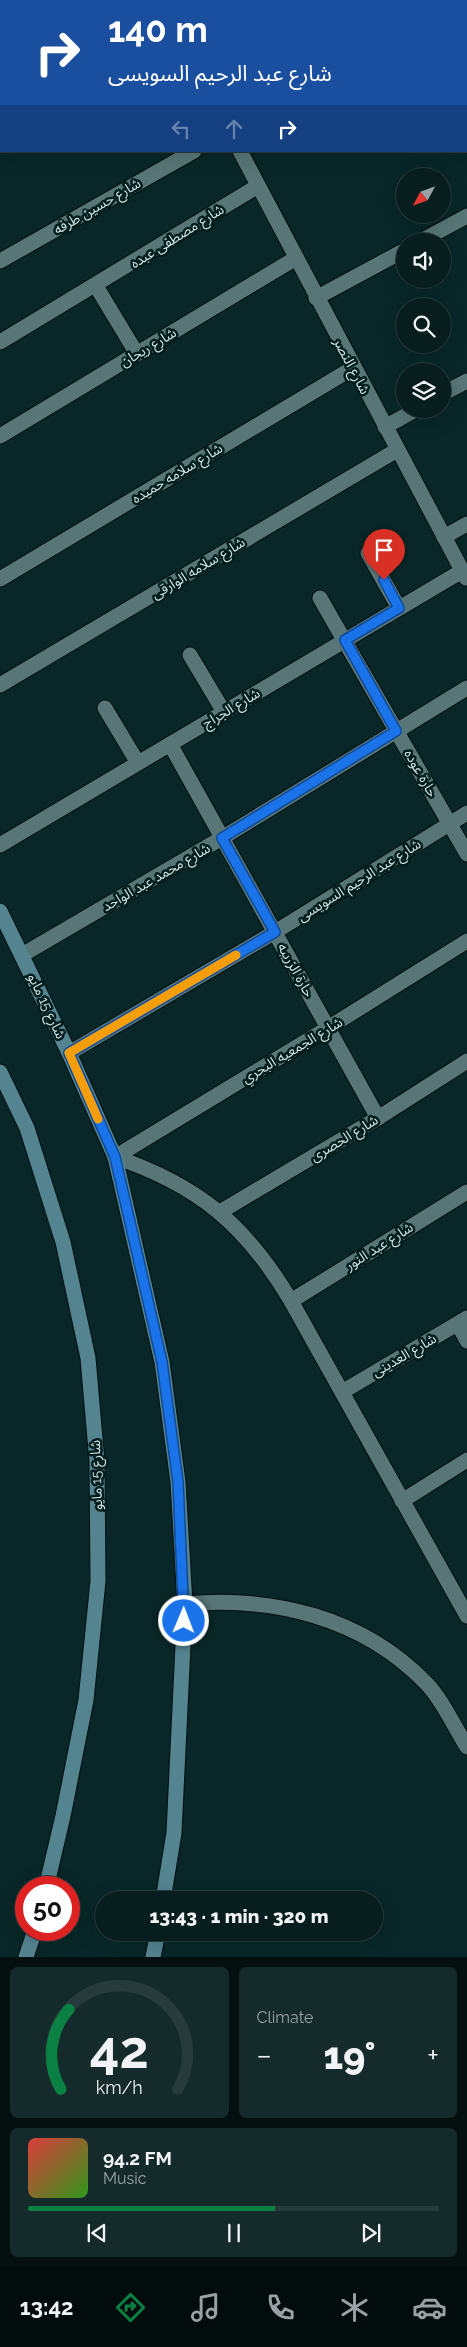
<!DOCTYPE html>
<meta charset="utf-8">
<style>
:root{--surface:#071d1e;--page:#152a2b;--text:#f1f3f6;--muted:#98a2a4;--line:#283b3c;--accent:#0b8043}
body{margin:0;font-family:Raleway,"Noto Sans Arabic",sans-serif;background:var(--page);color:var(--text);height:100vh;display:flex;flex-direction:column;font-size:19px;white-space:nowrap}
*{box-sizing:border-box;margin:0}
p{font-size:16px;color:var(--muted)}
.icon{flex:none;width:28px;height:28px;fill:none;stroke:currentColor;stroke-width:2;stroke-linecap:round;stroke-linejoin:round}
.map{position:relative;height:1957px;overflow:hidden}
.details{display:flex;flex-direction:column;gap:10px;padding:10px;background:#041010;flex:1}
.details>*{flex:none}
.guide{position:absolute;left:0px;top:0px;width:468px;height:152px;box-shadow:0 5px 20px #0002,0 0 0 1px var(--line);background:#1a4fa0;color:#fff;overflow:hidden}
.needle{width:32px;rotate:229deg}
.controls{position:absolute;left:396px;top:168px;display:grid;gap:10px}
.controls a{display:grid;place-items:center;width:55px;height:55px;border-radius:50%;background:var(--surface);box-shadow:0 5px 20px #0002,0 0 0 1px var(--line);font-size:25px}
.speed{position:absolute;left:15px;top:1876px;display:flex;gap:10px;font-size:25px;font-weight:700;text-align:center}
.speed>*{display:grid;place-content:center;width:65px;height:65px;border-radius:50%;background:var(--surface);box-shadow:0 5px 20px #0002,0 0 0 1px var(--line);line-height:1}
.speed .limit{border:8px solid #d22;background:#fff;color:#111}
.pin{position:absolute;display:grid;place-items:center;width:42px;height:42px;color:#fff;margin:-51px -21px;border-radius:50% 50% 50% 0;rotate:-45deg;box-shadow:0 0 5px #0007}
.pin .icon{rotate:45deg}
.me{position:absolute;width:55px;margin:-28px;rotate:1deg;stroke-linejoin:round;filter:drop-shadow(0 0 4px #0008)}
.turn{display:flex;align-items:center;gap:18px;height:105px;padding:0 25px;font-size:22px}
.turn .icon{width:65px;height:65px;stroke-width:2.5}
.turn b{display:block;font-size:35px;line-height:42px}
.lanes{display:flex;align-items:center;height:48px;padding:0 25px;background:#0003;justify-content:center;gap:25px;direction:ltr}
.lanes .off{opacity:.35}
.big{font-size:38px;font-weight:800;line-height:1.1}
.details .card{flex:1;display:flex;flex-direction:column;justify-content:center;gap:8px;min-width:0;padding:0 18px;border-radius:8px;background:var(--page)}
.details .dial{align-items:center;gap:0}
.dial svg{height:130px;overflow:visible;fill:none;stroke:var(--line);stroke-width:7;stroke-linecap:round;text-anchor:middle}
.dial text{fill:var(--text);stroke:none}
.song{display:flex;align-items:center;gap:15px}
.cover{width:60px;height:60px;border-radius:8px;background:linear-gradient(135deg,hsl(0 70% 55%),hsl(110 70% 35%))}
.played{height:5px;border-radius:2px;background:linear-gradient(90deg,var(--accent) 60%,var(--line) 60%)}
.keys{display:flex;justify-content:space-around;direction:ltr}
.heat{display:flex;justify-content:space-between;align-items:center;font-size:28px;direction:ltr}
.details .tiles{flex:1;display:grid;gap:10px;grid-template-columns:1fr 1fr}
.card:last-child{grid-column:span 2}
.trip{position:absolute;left:95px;top:1891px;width:288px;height:50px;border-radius:25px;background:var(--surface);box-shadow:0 5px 20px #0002,0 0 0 1px var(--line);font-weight:800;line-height:50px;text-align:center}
.tabs{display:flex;height:80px;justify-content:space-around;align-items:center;background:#030c0c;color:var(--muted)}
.tabs .icon{width:35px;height:35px}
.tabs .active{color:var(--accent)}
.tabs b{font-size:22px;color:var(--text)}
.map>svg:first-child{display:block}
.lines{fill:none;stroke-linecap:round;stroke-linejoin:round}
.street-casing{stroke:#000f0f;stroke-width:17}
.secondary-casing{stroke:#000f0f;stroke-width:17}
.street{stroke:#587677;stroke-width:15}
.secondary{stroke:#548490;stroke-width:15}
.route-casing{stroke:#114b97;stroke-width:12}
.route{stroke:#1a73e8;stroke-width:9}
.slow{stroke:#f59e0b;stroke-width:9}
.labels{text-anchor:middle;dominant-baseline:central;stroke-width:5;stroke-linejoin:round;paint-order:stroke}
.street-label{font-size:14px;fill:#d2e3e3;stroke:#011d1e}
</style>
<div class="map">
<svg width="467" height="1957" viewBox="0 0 467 1957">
<rect width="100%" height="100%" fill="#092728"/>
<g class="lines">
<!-- street casing -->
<g class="street-casing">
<g id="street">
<path d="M152,0L153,1"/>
<path d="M48,1L50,0"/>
<path d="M232,1L235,0"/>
<path d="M466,29H467"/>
<path d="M0,30H1"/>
<path d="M0,134H1"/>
<path d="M240,151L466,578"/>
<path d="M421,241L467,216"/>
<path d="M0,261L194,151"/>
<path d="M96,286L137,354"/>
<path d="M316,298L405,250"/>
<path d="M0,342L258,186"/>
<path d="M442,394L467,381"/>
<path d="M385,427L417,409"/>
<path d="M0,436L296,258"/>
<path d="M444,537L467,524"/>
<path d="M368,553L399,608"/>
<path d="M0,579L353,368"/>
<path d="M320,598L467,854"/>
<path d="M190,655L224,712"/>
<path d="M0,685L397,450"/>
<path d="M105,708L138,763"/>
<path d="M170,744L378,1118"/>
<path d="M0,845L462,571"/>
<path d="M22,955L222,838L467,688"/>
<path d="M69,1053L275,932L467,813"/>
<path d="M115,1157C198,1185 246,1225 291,1301L467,1616"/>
<path d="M115,1157L328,1028L467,941"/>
<path d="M220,1212L378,1118L467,1061"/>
<path d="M291,1301L467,1192"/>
<path d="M458,1324L467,1341"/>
<path d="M342,1392L467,1318"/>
<path d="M402,1501L467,1460"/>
<path d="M185,1604C273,1596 362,1617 426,1683C442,1699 455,1728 467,1747"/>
</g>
</g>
<!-- secondary casing -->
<g class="secondary-casing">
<g id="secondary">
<path d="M0,911L69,1053L115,1157L162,1362L178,1482L185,1604L174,1833L163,1900"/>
<path d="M0,1072L27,1128L63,1242L88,1358L97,1462L98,1581L86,1700L63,1816L46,1888"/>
<path d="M26,1957L35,1930"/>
<path d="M153,1957L158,1932"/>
</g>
</g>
<!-- street -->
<use href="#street" class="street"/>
<!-- secondary -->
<use href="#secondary" class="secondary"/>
</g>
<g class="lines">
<!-- route casing -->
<g class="route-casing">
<path id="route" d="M184,1621L178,1482L162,1362L115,1157L69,1053L275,932L222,838L396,731L345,640L399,608L384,580"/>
</g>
<!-- route -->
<use href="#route" class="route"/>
<!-- slow -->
<path class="slow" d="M98,1119L69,1053L236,955"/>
</g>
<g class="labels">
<!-- street labels -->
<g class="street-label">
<text transform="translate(97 206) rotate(-30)">شارع حسين طرفه</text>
<text transform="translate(177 236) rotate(-32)">شارع مصطفى عبده</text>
<text transform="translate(148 347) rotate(-31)">شارع ريحان</text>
<text transform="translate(352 366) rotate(62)">شارع النصر</text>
<text transform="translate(177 473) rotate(-31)">شارع سلامه حميده</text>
<text transform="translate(198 568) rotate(-31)">شارع سلامه الوارقى</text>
<text transform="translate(231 708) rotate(-31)">شارع الجراج</text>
<text transform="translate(421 773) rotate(60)">حارة عوده</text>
<text transform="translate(156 877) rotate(-30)">شارع محمد عبد الواحد</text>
<text transform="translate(359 880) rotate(-32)">شارع عبد الرحيم السويسى</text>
<text transform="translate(296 970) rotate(61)">حارة الزريبه</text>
<text transform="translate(47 1006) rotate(65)">شارع 15 مايو</text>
<text transform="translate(292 1050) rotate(-31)">شارع الجمعيه البحري</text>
<text transform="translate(344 1138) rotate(-31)">شارع الحصرى</text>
<text transform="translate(379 1246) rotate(-32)">شارع عبد النور</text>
<text transform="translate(404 1355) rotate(-30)">شارع العدينى</text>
<text transform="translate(96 1475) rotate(-92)">شارع 15 مايو</text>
</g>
</g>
</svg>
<div class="controls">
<a><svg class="needle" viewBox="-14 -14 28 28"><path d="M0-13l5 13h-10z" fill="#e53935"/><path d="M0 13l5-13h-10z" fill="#98a2a4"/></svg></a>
<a><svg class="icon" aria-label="sound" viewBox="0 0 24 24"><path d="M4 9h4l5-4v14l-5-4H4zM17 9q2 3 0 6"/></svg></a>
<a><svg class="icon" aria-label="search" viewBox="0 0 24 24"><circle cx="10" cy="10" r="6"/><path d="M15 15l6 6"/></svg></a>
<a><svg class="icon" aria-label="layers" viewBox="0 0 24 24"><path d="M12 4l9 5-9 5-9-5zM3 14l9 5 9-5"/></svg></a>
</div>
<div class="speed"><div class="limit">50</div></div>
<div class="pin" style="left:384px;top:580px;background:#d93025"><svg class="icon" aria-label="arrive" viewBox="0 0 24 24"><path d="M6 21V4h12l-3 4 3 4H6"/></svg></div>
<svg class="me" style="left:184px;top:1621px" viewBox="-20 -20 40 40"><circle r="17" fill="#1a73e8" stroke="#fff" stroke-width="3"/><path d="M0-11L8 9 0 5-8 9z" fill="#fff"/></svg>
<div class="trip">13:43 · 1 min · 320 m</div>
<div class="guide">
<div class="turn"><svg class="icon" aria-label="right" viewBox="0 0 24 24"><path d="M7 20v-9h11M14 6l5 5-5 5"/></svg><div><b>140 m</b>شارع عبد الرحيم السويسى</div></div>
<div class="lanes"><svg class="icon off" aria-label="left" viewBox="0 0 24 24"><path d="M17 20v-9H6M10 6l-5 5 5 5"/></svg><svg class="icon off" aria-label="ahead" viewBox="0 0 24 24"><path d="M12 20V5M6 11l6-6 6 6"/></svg><svg class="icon" aria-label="right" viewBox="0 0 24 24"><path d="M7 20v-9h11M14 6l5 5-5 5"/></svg></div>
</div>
</div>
<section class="details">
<div class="tiles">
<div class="card dial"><svg viewBox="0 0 100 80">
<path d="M14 69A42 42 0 1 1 86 69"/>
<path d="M14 69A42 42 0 0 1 19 20" stroke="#0b8043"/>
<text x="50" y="56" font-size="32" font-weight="700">42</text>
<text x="50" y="72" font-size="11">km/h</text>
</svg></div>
<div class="card"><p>Climate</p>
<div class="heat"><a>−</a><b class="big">19°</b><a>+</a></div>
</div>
<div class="card">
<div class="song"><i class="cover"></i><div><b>94.2 FM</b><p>Music</p></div></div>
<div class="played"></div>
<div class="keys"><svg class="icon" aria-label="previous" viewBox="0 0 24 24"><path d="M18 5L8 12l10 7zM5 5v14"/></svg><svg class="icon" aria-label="pause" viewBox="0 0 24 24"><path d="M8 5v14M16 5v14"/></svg><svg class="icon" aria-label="next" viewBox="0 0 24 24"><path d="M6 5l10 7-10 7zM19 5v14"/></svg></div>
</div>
</div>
</section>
<nav class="tabs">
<b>13:42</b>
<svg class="icon active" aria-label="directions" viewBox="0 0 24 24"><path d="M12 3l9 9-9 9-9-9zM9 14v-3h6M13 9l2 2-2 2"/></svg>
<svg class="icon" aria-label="music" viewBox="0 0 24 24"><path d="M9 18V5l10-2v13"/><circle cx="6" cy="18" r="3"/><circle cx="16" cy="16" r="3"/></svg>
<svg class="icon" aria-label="phone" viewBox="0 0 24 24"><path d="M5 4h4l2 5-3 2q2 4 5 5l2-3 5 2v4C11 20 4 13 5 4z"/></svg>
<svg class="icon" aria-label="climate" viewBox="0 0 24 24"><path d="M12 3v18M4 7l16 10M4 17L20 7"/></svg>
<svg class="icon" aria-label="car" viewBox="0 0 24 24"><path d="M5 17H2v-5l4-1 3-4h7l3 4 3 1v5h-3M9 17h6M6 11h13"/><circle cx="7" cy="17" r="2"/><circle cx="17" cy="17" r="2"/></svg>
</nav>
